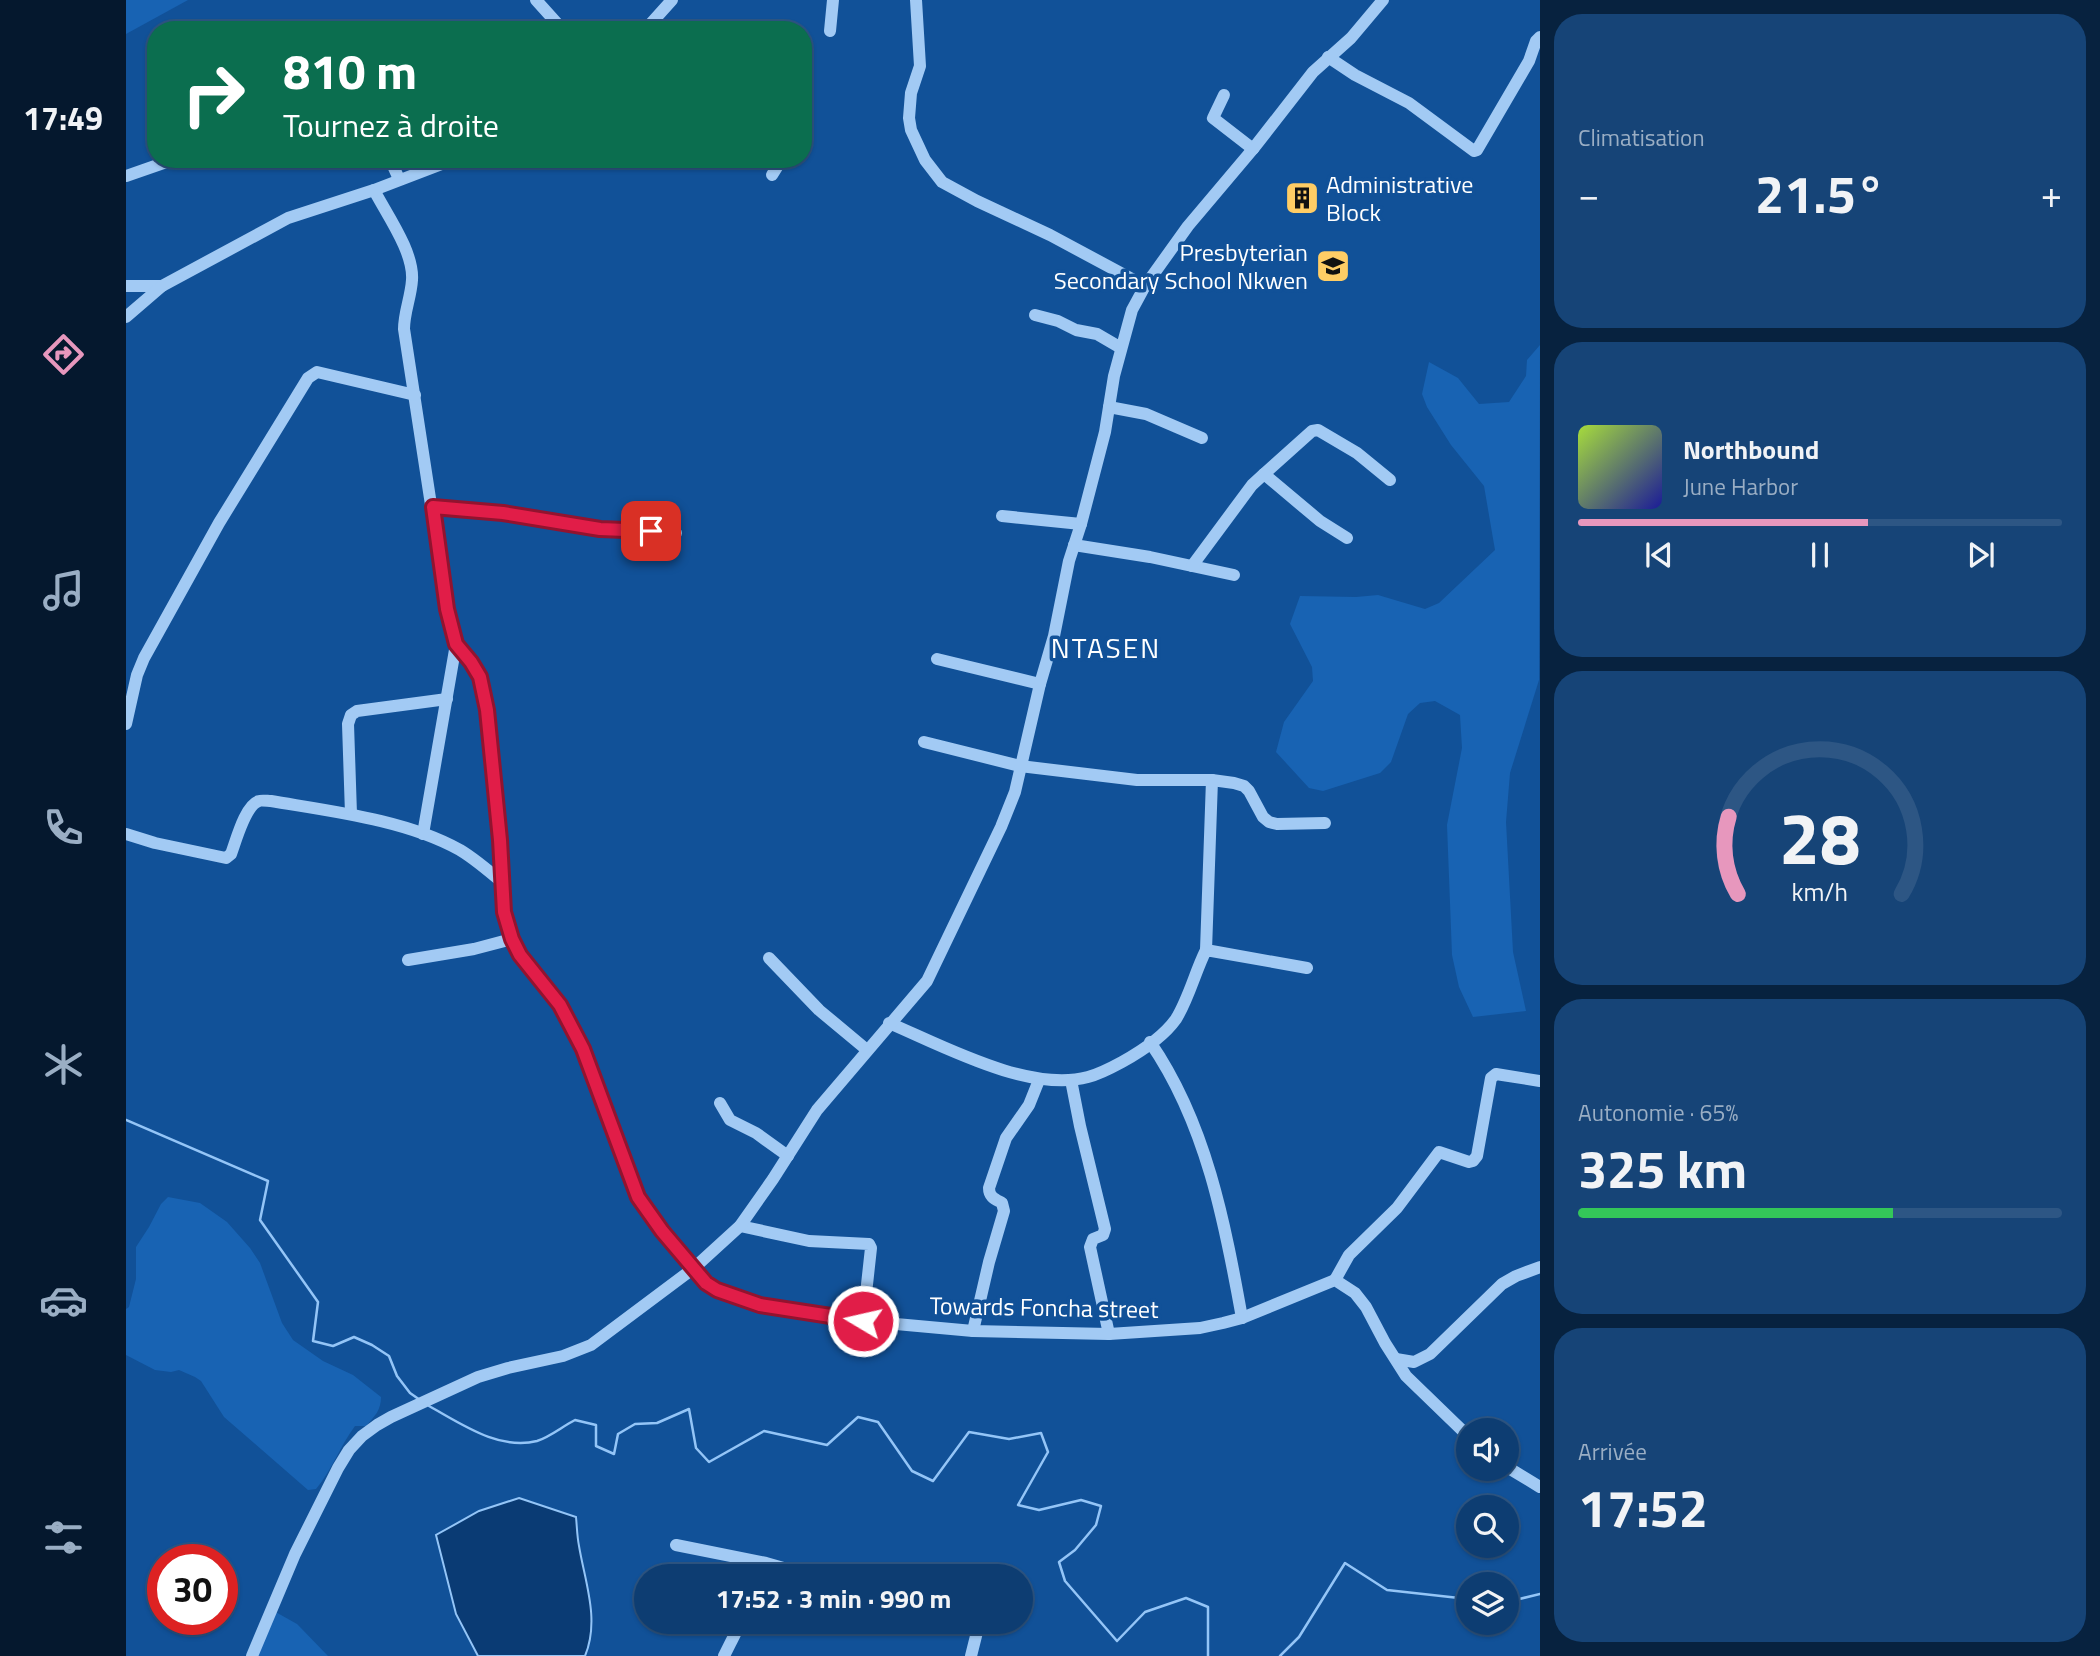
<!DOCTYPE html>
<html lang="fr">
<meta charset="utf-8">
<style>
:root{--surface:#0d3d72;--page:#164477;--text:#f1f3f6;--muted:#9aaec4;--line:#2d5684;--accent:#e797bd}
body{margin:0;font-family:"Titillium Web",sans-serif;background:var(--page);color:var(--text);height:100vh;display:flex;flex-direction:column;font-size:26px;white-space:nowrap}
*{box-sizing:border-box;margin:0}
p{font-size:23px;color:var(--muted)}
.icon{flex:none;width:38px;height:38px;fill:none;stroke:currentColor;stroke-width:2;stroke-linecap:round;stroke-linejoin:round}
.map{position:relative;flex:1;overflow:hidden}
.sheet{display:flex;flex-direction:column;gap:14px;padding:14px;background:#07223f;width:560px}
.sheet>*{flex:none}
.hud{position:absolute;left:21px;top:21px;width:665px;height:147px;border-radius:28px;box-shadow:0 2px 5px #0004,0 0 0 2px var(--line);background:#0b6e4f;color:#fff;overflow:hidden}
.tools{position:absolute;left:1330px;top:1418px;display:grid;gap:14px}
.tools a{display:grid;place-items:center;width:63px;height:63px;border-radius:50%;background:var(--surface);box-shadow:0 2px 5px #0004,0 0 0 2px var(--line);font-size:35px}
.speed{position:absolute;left:21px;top:1544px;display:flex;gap:14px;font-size:35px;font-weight:700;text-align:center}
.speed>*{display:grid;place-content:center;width:91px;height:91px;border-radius:50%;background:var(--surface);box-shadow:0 2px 5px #0004,0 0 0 2px var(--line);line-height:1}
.speed .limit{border:10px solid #d22;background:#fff;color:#111}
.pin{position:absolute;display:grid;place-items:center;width:60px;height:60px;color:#fff;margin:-30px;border-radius:14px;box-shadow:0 4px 10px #0006}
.me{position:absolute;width:77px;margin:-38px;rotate:279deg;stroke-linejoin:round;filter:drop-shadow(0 0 5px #0008)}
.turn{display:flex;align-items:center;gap:24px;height:147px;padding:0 21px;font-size:32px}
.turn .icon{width:91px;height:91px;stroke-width:2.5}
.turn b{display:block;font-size:49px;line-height:60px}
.big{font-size:52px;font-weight:700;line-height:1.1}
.sheet .card{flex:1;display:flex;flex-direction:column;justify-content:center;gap:10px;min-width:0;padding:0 24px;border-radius:28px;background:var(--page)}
.sheet .dial{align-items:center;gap:0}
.dial svg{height:182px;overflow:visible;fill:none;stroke:var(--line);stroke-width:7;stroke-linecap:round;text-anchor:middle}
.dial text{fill:var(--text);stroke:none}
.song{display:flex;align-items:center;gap:21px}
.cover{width:84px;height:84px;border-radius:10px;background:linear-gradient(135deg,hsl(80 70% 55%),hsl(240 70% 35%))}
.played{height:7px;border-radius:4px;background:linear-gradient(90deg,var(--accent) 60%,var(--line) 60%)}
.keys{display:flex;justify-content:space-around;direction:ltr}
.heat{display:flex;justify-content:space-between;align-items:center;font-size:38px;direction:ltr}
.charge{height:10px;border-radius:5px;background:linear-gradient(90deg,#34c759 65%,var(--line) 0)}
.trip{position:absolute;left:508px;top:1564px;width:399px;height:70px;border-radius:35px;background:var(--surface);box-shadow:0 2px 5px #0004,0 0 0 2px var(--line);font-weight:700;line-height:70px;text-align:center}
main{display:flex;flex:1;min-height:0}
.tab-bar{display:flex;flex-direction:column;width:126px;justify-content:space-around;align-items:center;background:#05182e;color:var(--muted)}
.tab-bar .icon{width:49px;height:49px}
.tab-bar .selected{color:var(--accent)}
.tab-bar b{font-size:32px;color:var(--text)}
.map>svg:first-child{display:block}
.green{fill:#1863b3}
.water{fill:#0a3b74;stroke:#94c5f7;stroke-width:2}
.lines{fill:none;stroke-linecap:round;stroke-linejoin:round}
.stream{stroke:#94c5f7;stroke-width:2.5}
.minor{stroke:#a2caf4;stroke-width:12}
.route-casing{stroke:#92132f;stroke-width:18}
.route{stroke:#e11d48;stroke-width:12}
.labels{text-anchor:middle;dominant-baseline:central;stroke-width:7;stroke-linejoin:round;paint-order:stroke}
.poi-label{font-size:24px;fill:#fff;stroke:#115198;text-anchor:start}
.street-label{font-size:24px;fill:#fff;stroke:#115198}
.quarter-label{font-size:28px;letter-spacing:2px;fill:#fff;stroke:#115198}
</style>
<main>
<nav class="tab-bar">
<b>17:49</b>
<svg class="icon selected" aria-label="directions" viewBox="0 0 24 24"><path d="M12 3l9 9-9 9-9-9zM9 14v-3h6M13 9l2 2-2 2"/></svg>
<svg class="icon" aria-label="music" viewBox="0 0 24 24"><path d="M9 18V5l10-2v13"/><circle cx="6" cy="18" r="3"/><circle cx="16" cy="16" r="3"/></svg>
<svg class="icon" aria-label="phone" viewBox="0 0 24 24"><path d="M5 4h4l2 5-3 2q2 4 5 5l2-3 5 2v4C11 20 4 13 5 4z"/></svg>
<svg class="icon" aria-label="climate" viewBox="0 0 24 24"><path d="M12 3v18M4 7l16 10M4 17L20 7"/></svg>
<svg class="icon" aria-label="car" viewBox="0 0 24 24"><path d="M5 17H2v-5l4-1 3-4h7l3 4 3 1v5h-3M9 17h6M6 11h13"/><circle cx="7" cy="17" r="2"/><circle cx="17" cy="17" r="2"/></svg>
<svg class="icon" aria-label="filters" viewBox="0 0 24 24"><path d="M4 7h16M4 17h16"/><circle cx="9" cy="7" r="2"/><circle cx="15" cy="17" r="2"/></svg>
</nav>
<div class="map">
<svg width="1414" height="1656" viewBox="0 0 1414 1656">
<rect width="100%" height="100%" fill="#115198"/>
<!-- green -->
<g class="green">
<path d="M0,0H62L0,34Z"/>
<path d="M1414,345L1413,680L1384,773L1380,822L1387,952L1400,1011L1347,1017L1333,987L1326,955L1321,825L1336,748L1334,715L1309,701L1294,703L1282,714L1265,762L1254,773L1197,791L1183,788L1150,752L1158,722L1187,681L1186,667L1164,624L1174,596L1230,597L1252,595L1299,609L1313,603L1369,550L1358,486L1325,445L1301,407L1296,394L1303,362L1332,378L1353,404L1383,402L1400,376L1401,360Z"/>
<path d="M42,1197L74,1203L101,1222L124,1248L134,1263L156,1323L167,1340L197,1361L227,1375L255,1397C255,1410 249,1416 240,1426H229C214,1446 206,1470 190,1489L182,1490L98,1417L75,1381L69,1377L53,1370L45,1372L29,1370L0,1355V1309L3,1307L10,1279V1247L23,1227L35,1204Z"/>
<path d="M146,1610L171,1624L202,1656H125Z"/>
</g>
<!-- water -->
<path class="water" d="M393,1498L450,1517C451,1527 451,1536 453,1546C459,1582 474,1620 459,1656H352L330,1614L310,1535L353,1511Z"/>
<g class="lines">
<!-- stream -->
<g class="stream">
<path d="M0,1120L142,1181L134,1220L192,1302L187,1341L207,1346L228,1337L246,1345L263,1356L271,1376L284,1393L294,1400"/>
<path d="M303,1406C334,1423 373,1451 411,1441C424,1437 437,1426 449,1420L470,1425V1446L488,1454L492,1434L509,1424L531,1423L563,1409L570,1448L583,1462L638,1431L701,1445L732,1417L752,1422L786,1471L807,1481L843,1432L883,1439L915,1433L922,1452L892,1505L913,1510L955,1500L975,1506L970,1525L949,1550L933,1562L939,1581L991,1641L1019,1612L1060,1598L1082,1607V1656"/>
<path d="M1381,1602L1414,1594"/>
<path d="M1154,1656L1173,1637L1219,1563L1261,1590L1342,1599"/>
</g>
<!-- minor -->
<g class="minor">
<path d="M410,0L437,30"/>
<path d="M790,0L794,66L785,93L783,118L785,130L799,160L816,182L851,201L924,235L1019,286"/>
<path d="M519,30L546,0"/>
<path d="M704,31L707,0"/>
<path d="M1202,57L1229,75L1283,103L1348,151L1351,150L1403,61L1410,41L1414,37"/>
<path d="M1098,95L1087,118L1127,149"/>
<path d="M264,159L273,179"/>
<path d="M646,175L656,159"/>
<path d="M0,176L49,159"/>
<path d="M248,190C261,215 288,252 286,280C285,297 278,312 278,329L321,609L330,644L345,661L354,677L358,693L364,727L374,840L378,912L386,939L395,955L434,1005L457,1049L512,1197L536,1231L580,1283L591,1290L611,1298L634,1305L737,1321L847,1331L983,1334L1074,1328L1097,1323L1116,1318L1209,1280L1229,1293L1240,1307L1259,1343L1280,1376L1342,1436"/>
<path d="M0,286H36"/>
<path d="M909,315L932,321L950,330L971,334L995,348"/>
<path d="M0,317L36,286L162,218L248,190L329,159"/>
<path d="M983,407L1020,414L1076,438"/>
<path d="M1138,474L1186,431L1192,430L1231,453L1264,480"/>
<path d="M307,507L377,513L474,529L550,533"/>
<path d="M876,516L955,524"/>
<path d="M948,545L1024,557L1108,575"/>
<path d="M1066,566L1126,485L1138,474L1194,521L1221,538"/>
<path d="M811,659L914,684"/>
<path d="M0,724L11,675L18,658L93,523L182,378L191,372L289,395"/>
<path d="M798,742L894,766L1011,780H1086L1108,783L1118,786L1123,791L1137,817L1143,822L1151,824L1199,823"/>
<path d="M225,814L222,724L225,715L231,711L321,699"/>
<path d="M0,834L29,843L100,858L105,854C110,841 119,805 133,801C135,800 142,801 145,801C204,811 281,820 334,850C349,859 363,871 377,883"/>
<path d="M297,834L330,644"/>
<path d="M1080,950L1086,780"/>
<path d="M643,958L693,1010L741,1050"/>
<path d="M282,960L348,949L386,939"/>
<path d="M763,1023C817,1046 903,1093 962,1077C974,1074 985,1068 996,1062C1014,1052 1038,1036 1050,1019C1063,998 1069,972 1080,950L1181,968"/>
<path d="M1024,1042C1080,1123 1099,1223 1116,1318"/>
<path d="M945,1080L954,1126L979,1229L977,1235L967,1239L964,1247L983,1334"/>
<path d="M594,1103L604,1120L630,1133L662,1156"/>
<path d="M614,1226L683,1241L743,1244L745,1248L737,1321"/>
<path d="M1209,1280L1223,1255L1271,1208L1313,1152L1343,1162L1347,1161L1351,1156L1365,1078L1370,1074L1414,1081"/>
<path d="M847,1331L863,1262L878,1211L876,1203C869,1199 863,1197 863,1188L880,1138L903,1105L913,1080"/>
<path d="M1270,1359L1288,1362L1304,1354L1376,1284L1390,1276L1414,1267"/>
<path d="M1381,1467L1414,1487"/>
<path d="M550,1545L640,1563L689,1577"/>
<path d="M126,1656L169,1554L212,1468L223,1450L236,1436L251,1425L265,1417L352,1377L382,1368L437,1356L465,1345L568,1268L614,1226L647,1179L691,1110L801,981L875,827L889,792L914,684L928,636L943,561L955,524L979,432L988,376L1006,310L1019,286L1062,226L1127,149L1187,72L1225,38L1257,0"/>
<path d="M598,1656L615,1622"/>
<path d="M845,1656L851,1632L850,1625L845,1622"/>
</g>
</g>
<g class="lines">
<!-- route casing -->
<g class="route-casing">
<path id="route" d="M525,531L474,529L377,513L307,507L321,609L330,644L345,662L354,677L361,710L374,840L378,912L386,939L394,955L434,1005L457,1049L512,1197L536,1231L580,1283L591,1290L634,1305L737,1321"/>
</g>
<!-- route -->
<use href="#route" class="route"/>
</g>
<!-- icons -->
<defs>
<g id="building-square" transform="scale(1.75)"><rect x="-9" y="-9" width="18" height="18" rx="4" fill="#ffcd65" stroke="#115198"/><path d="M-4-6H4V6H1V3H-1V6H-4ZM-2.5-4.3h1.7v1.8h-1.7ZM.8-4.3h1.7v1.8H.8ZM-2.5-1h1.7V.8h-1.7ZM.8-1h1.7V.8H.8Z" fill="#111"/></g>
<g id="school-square" transform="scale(1.75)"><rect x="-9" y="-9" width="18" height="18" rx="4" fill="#ffcd65" stroke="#115198"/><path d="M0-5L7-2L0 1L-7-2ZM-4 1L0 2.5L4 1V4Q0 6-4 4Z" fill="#111"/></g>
</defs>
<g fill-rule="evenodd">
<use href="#building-square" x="1176" y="198"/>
<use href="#school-square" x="1207" y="266"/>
</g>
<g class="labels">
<!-- poi labels -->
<g class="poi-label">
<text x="1200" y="184">Administrative<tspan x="1200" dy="28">Block</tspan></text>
<text x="1182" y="252" text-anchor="end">Presbyterian<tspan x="1182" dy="28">Secondary School Nkwen</tspan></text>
</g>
<!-- street labels -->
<g class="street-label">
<text transform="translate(918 1307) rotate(1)">Towards Foncha street</text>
</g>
<!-- quarter labels -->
<g class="quarter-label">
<text x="980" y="647">NTASEN</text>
</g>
</g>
</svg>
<div class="tools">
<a><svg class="icon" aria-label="sound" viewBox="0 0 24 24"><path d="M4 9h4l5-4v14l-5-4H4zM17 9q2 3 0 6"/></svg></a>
<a><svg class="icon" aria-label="search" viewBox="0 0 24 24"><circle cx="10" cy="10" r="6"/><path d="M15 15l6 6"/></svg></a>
<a><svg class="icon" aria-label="layers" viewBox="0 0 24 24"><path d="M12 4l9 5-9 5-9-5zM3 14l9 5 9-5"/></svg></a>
</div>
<div class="speed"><div class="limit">30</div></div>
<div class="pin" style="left:525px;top:531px;background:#d93025"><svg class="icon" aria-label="arrive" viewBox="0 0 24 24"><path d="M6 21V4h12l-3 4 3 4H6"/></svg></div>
<svg class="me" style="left:737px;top:1321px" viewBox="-20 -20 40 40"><circle r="17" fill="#e11d48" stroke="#fff" stroke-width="3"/><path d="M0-11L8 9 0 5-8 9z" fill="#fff"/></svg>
<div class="trip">17:52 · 3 min · 990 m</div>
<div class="hud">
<div class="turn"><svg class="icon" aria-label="right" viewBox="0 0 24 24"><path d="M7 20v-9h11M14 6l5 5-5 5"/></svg><div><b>810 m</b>Tournez à droite</div></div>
</div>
</div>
<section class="sheet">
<div class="card"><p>Climatisation</p>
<div class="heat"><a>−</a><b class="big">21.5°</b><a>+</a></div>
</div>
<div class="card">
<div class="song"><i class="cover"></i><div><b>Northbound</b><p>June Harbor</p></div></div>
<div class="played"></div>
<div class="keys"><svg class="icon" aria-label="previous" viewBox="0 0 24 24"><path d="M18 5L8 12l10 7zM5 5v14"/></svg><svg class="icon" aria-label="pause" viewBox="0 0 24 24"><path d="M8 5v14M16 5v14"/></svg><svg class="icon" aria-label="next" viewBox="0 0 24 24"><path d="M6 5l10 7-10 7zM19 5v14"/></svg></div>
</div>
<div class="card dial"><svg viewBox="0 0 100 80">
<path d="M14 69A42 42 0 1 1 86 69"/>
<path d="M14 69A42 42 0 0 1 10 35" stroke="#e797bd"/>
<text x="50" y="56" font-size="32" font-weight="700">28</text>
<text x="50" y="72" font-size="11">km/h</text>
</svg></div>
<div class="card"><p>Autonomie · 65%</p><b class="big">325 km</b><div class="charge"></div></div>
<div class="card"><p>Arrivée</p><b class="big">17:52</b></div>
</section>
</main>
